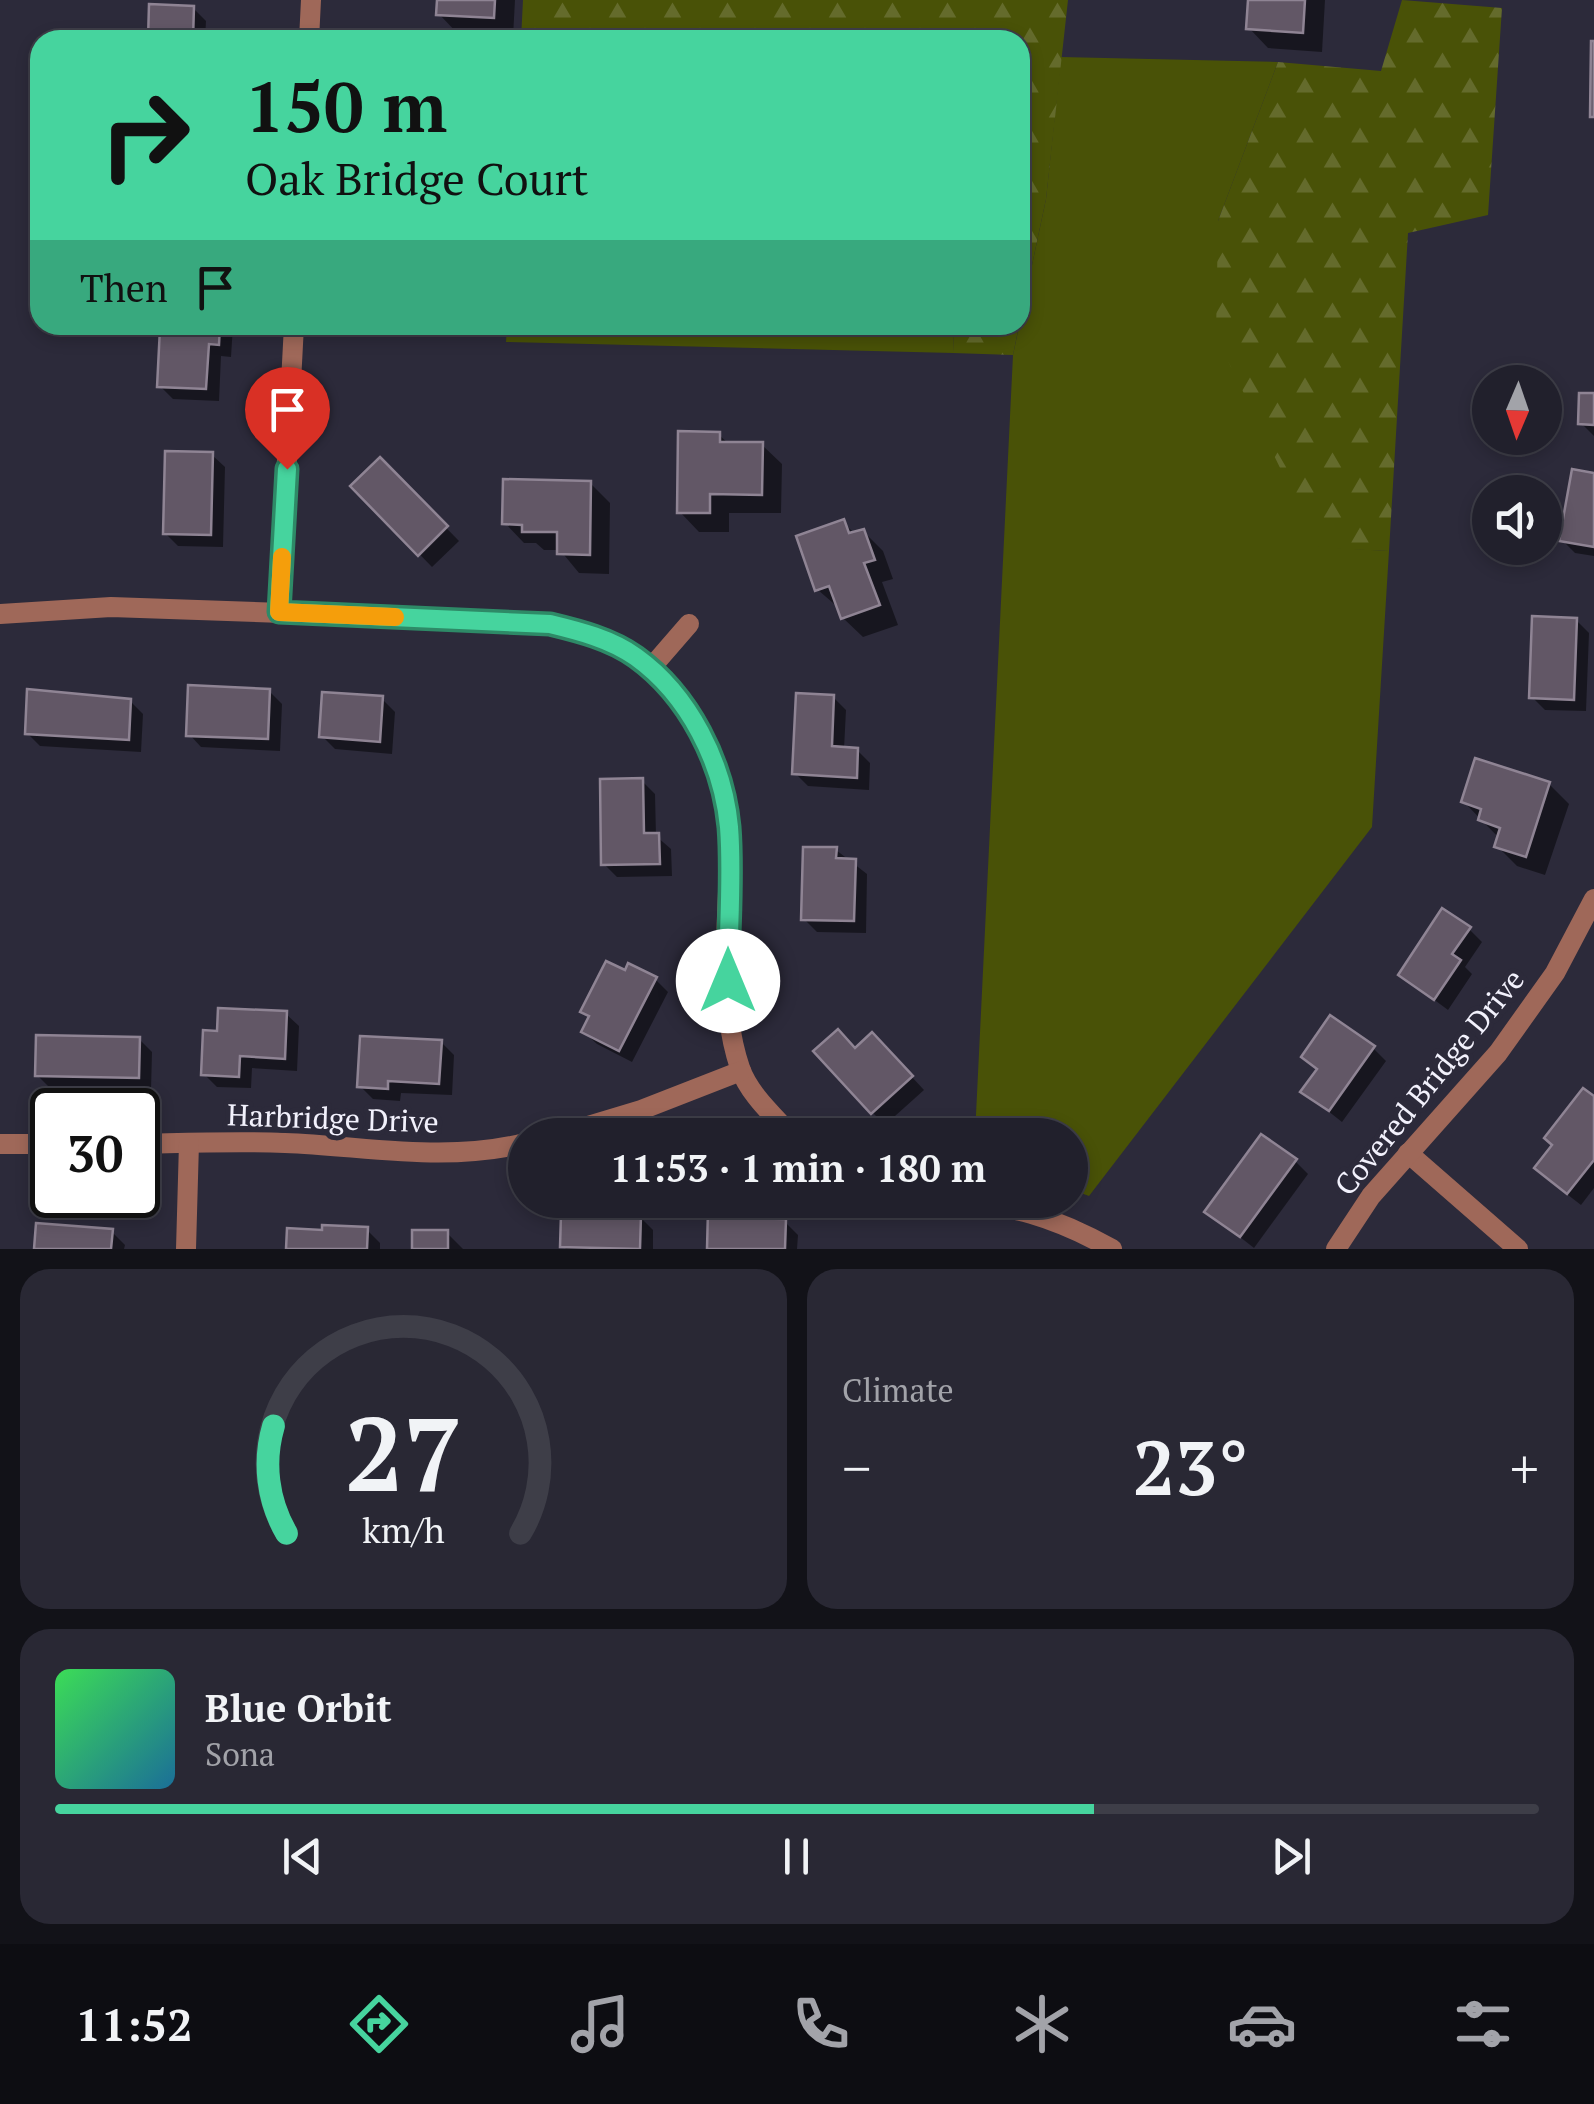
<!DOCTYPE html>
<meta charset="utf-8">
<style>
:root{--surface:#21202c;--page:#292834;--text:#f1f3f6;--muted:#a2a3a9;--line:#3e3e48;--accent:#46d49e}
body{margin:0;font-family:"PT Serif",serif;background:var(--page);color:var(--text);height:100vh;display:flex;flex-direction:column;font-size:38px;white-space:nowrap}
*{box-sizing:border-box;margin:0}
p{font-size:32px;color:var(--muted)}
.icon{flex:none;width:55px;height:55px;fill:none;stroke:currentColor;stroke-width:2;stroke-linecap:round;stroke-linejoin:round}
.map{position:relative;height:1249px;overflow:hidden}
.drawer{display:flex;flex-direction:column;gap:20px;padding:20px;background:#121218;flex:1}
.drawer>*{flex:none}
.banner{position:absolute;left:30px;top:30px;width:1000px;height:305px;border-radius:30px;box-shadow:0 5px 15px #0003,0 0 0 2px var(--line);background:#46d49e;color:#111;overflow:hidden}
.needle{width:65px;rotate:182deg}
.controls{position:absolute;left:1472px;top:365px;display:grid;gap:20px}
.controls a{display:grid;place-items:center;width:90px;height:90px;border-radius:50%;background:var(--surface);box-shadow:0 5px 15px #0003,0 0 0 2px var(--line);font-size:50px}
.speed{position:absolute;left:30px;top:1088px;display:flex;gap:20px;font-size:50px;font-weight:700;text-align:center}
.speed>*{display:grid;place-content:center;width:130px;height:130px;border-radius:50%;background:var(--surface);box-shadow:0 5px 15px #0003,0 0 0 2px var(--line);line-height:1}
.speed .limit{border:5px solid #111;border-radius:15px;background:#fff;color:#111}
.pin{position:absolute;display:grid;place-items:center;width:85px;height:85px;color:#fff;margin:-102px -42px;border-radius:50% 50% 50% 0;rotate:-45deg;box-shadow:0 0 10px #0007}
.pin .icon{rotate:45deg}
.me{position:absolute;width:110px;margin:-55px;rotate:0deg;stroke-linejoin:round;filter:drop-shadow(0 0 8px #0008)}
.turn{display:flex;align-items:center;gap:35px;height:210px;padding:0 50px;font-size:45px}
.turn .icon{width:130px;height:130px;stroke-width:2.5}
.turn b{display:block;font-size:70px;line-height:85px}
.then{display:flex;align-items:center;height:95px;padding:0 50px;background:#0003;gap:20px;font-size:38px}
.big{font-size:75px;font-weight:600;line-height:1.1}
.drawer .tile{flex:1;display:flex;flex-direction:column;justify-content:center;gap:15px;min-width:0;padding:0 35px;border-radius:30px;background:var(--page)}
.drawer .dial{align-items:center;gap:0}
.dial svg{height:260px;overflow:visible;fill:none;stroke:var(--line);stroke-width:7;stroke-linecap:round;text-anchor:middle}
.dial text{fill:var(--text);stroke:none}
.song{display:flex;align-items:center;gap:30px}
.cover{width:120px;height:120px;border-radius:15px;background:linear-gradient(135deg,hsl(130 70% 55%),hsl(200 70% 35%))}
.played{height:10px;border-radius:5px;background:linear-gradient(90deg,var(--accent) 70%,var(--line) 70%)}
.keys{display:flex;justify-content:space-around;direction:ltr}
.heat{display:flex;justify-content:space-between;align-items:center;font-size:55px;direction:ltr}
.drawer .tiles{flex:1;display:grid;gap:20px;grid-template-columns:1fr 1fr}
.tile:last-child{grid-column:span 2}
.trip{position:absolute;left:508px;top:1118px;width:580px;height:100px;border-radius:50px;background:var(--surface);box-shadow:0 5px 15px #0003,0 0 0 2px var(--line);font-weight:600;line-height:100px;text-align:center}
.menu{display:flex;height:160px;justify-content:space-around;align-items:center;background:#0d0d12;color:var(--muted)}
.menu .icon{width:70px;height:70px}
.menu .on{color:var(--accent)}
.menu b{font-size:45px;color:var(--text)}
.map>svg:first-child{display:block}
.green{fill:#495207}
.forest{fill:url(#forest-firs)}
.shadow{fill:#0007}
.building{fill:#625766;stroke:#8f8494;stroke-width:2.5}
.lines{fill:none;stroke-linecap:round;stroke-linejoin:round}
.street{stroke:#9f6859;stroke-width:20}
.route-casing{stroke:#2e8a67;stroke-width:25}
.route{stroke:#46d49e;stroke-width:18}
.slow{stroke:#f59e0b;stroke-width:18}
.labels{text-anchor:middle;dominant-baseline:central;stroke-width:10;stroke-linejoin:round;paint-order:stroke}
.street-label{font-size:30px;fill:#f2f1fc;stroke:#2c2a3a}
</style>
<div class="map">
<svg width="1594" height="1249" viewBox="0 0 1594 1249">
<defs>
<pattern id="forest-firs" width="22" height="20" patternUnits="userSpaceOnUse" patternTransform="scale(2.5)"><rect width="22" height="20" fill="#495207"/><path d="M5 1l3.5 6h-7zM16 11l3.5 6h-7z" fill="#646b2c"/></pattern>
</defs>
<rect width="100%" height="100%" fill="#2c2a3a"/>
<!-- green -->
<g class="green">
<path d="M1061,57L1278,62L1218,221L1319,547L1389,551L1372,827L1089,1196L1070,1189V1135H975L1013,355L1046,199Z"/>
<path d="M507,325H954L953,353L506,342Z"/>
</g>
<!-- forest -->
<g class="forest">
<path d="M523,0H1068L1046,199L1020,321V40H521Z"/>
<path d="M1402,0L1502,8L1488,215L1408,233L1389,551L1319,548L1216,336L1218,221L1278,62L1381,71Z"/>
<path d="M954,325H1019L1013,355L953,353Z"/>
</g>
<!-- shadow -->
<g class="shadow">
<path d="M439,0H515L513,37L458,34L439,14Z"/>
<path d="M1250,0H1325L1322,52L1268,48L1249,28Z"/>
<path d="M193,8L206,21L205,40H151Z"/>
<path d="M186,325H233L231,357L221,356L219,401L173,399L160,386Z"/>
<path d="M1594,395V436L1581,423Z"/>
<path d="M719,435L729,444L762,445L782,464L781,513H729V532H699L680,512Z"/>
<path d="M212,455L225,467L223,547L178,546L165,533Z"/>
<path d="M380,460L459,541L432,567L353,486Z"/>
<path d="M1594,475V556L1575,553L1562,540Z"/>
<path d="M590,483L610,503L609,574L579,573L560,550H544L536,543H524L505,523Z"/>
<path d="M843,522L855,534L863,531L883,551L893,579L882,582L898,625L863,637L843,618L840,609L818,590Z"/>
<path d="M1576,620L1589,633L1586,711L1545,710L1532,697Z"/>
<path d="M269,691L282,704L280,751L201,747L189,734Z"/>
<path d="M833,697L846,710L844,749L857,750L870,763L869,790L808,786L795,773Z"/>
<path d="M382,699L395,712L392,754L335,749L322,736Z"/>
<path d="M130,701L143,714L141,752L40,746L27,733Z"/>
<path d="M642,781L655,794L656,836L671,849L672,876L617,877L604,864Z"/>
<path d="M1549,784L1569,804L1545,875L1517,866L1497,846L1500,839L1463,801Z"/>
<path d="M836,850L867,874L866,933L817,932L804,919Z"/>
<path d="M1469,929L1482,942L1465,967L1472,974L1448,1010L1401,975Z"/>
<path d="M626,974L655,979L668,992L632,1062L597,1044L584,1032L591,1019L584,1012Z"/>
<path d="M286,1014L299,1026L297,1071L252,1068L251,1088L217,1087L204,1074L220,1034Z"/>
<path d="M139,1039L152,1052L151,1090L50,1088L37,1075Z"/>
<path d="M441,1042L454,1055L452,1095L401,1093L400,1101L373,1099L360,1086Z"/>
<path d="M885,1048L924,1090L885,1125L873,1113L855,1051Z"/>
<path d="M1373,1048L1386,1061L1342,1122L1304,1092L1318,1071L1304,1057Z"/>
<path d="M1594,1099V1188L1581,1205L1550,1181L1555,1146Z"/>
<path d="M1295,1161L1308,1174L1254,1248L1208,1212Z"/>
<path d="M738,1213L746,1221L785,1222L798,1235L797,1249H709Z"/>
<path d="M640,1217L653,1230V1249H566L563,1246Z"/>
<path d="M367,1230L380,1243V1249H288Z"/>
<path d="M112,1232L125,1245L124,1249H36Z"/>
<path d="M447,1233L463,1249H415Z"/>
</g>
<!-- building -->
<g class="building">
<path d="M437,0H495L494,18L436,15Z"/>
<path d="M1248,0H1305L1303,33L1246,29Z"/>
<path d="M149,4L194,6L193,40H148Z"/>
<path d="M1591,41H1594V117H1590Z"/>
<path d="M183,325H220L219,345L209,344L206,389L157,387L160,328L183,329Z"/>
<path d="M1579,393H1594V425L1578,424Z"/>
<path d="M678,431L720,432V442H763L762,495L710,494V513H677Z"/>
<path d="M165,451L213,452L211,535L163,534Z"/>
<path d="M380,457L448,526L418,556L350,486Z"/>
<path d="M1572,469L1594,473V547L1559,541Z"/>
<path d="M503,479L591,481L590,555L557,554V532H522V525L502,524Z"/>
<path d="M844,519L849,533L864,529L875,560L864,563L880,605L841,619L829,586L815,591L796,536Z"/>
<path d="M1532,616L1577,618L1574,700L1529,698Z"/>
<path d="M188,685L270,689L268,739L186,736Z"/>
<path d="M27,689L131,699L129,740L25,734Z"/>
<path d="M322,692L383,696L380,742L319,737Z"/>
<path d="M796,693L834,695L832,746L858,748L857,778L792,774Z"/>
<path d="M1475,758L1550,782L1526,857L1494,847L1500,828L1478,820L1481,809L1461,802Z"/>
<path d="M643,778L644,833H659L660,864L601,865L600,779Z"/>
<path d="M803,847H837L836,858L856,859L854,921L801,920Z"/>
<path d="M1442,908L1471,927L1452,954L1461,960L1434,1000L1398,975Z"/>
<path d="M606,961L625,970L628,963L657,977L619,1051L581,1032L589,1016L580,1012Z"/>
<path d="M218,1008L287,1011L285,1059L240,1056L239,1077L201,1075L203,1030L217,1031Z"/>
<path d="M1330,1015L1375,1046L1329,1111L1300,1092L1317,1069L1301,1057Z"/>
<path d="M838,1029L855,1048L872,1032L913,1076L871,1114L813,1051Z"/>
<path d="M36,1035L140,1037L139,1078L35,1076Z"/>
<path d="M360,1036L442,1040L439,1084L388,1081V1089L357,1087Z"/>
<path d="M1583,1088L1594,1096V1160L1567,1194L1534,1168L1552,1145L1544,1138Z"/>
<path d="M1261,1134L1297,1159L1240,1237L1204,1212Z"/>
<path d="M708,1210H739V1218L786,1219L785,1249H707Z"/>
<path d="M561,1214L641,1215L640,1249L560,1247Z"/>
<path d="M36,1223L113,1229L111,1249H34Z"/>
<path d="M322,1225L368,1227L367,1249H286L287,1228L322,1230Z"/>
<rect x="412" y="1230" width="36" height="19"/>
</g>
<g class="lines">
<!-- street -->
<g class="street">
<path d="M309,40L311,0"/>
<path d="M279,612L294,325"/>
<path d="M0,614L111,607L511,621C554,624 599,631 635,656C689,693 727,767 729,832C731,909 715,994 740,1068C749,1094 773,1115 791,1135"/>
<path d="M650,669L689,624"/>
<path d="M558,1135L641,1110L741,1071"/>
<path d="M0,1144H52"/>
<path d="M138,1144C187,1143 236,1141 285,1143C366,1146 444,1163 525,1143"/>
<path d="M1408,1153L1518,1249"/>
<path d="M944,1200C1010,1204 1055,1217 1112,1249"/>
<path d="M186,1249L189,1143"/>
<path d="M1336,1249L1371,1196L1498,1053L1555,973L1594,899"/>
</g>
</g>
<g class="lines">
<!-- route casing -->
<g class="route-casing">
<path id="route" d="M287,469L279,612L550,624C579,631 611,639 636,657C689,695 723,763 729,827C733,877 728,930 728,981"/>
</g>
<!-- route -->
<use href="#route" class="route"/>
<!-- slow -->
<path class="slow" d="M282,557L279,612L395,617"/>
</g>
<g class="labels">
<!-- street labels -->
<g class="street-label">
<text transform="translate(1429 1082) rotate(-51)">Covered Bridge Drive</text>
<text transform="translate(333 1118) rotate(2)">Harbridge Drive</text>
</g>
</g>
</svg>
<div class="controls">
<a><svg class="needle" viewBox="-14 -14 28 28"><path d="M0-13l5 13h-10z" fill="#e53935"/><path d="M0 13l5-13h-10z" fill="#a2a3a9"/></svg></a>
<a><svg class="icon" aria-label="sound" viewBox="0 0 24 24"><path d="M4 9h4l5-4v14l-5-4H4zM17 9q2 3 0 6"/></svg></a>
</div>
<div class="speed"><div class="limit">30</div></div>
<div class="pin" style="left:287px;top:469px;background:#d93025"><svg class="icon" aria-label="arrive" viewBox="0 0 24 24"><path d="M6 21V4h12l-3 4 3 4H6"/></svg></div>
<svg class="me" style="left:728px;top:981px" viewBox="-20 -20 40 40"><circle r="19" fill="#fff"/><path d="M0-13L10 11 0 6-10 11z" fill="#46d49e"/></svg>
<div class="trip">11:53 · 1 min · 180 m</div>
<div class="banner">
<div class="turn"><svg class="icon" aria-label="right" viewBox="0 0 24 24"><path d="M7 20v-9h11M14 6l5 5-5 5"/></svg><div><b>150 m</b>Oak Bridge Court</div></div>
<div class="then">Then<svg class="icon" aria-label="arrive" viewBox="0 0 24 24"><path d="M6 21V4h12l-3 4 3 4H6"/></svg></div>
</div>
</div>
<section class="drawer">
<div class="tiles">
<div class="tile dial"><svg viewBox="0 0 100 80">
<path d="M14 69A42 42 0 1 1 86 69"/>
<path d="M14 69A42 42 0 0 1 10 36" stroke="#46d49e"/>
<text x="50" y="56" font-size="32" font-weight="700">27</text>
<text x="50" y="72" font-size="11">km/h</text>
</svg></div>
<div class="tile"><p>Climate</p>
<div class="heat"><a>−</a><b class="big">23°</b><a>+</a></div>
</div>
<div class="tile">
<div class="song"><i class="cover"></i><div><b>Blue Orbit</b><p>Sona</p></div></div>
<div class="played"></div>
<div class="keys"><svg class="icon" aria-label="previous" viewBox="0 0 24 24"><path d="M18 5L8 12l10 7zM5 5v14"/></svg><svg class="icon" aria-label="pause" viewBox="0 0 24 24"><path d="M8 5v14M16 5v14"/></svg><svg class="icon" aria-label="next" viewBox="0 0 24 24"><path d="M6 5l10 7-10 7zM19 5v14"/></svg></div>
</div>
</div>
</section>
<nav class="menu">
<b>11:52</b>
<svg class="icon on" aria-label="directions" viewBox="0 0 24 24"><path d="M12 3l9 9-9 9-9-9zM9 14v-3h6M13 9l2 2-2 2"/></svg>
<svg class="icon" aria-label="music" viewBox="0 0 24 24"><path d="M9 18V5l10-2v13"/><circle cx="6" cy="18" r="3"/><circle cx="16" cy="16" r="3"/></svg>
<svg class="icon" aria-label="phone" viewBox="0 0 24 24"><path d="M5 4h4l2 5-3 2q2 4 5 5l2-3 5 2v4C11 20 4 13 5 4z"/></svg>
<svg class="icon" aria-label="climate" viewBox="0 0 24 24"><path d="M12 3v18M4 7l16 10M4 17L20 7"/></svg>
<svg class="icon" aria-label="car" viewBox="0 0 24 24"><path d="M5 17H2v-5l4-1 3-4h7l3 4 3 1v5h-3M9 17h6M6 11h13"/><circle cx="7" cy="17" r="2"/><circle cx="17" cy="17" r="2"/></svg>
<svg class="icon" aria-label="filters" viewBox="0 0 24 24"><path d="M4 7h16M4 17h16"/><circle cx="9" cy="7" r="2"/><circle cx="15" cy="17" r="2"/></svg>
</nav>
